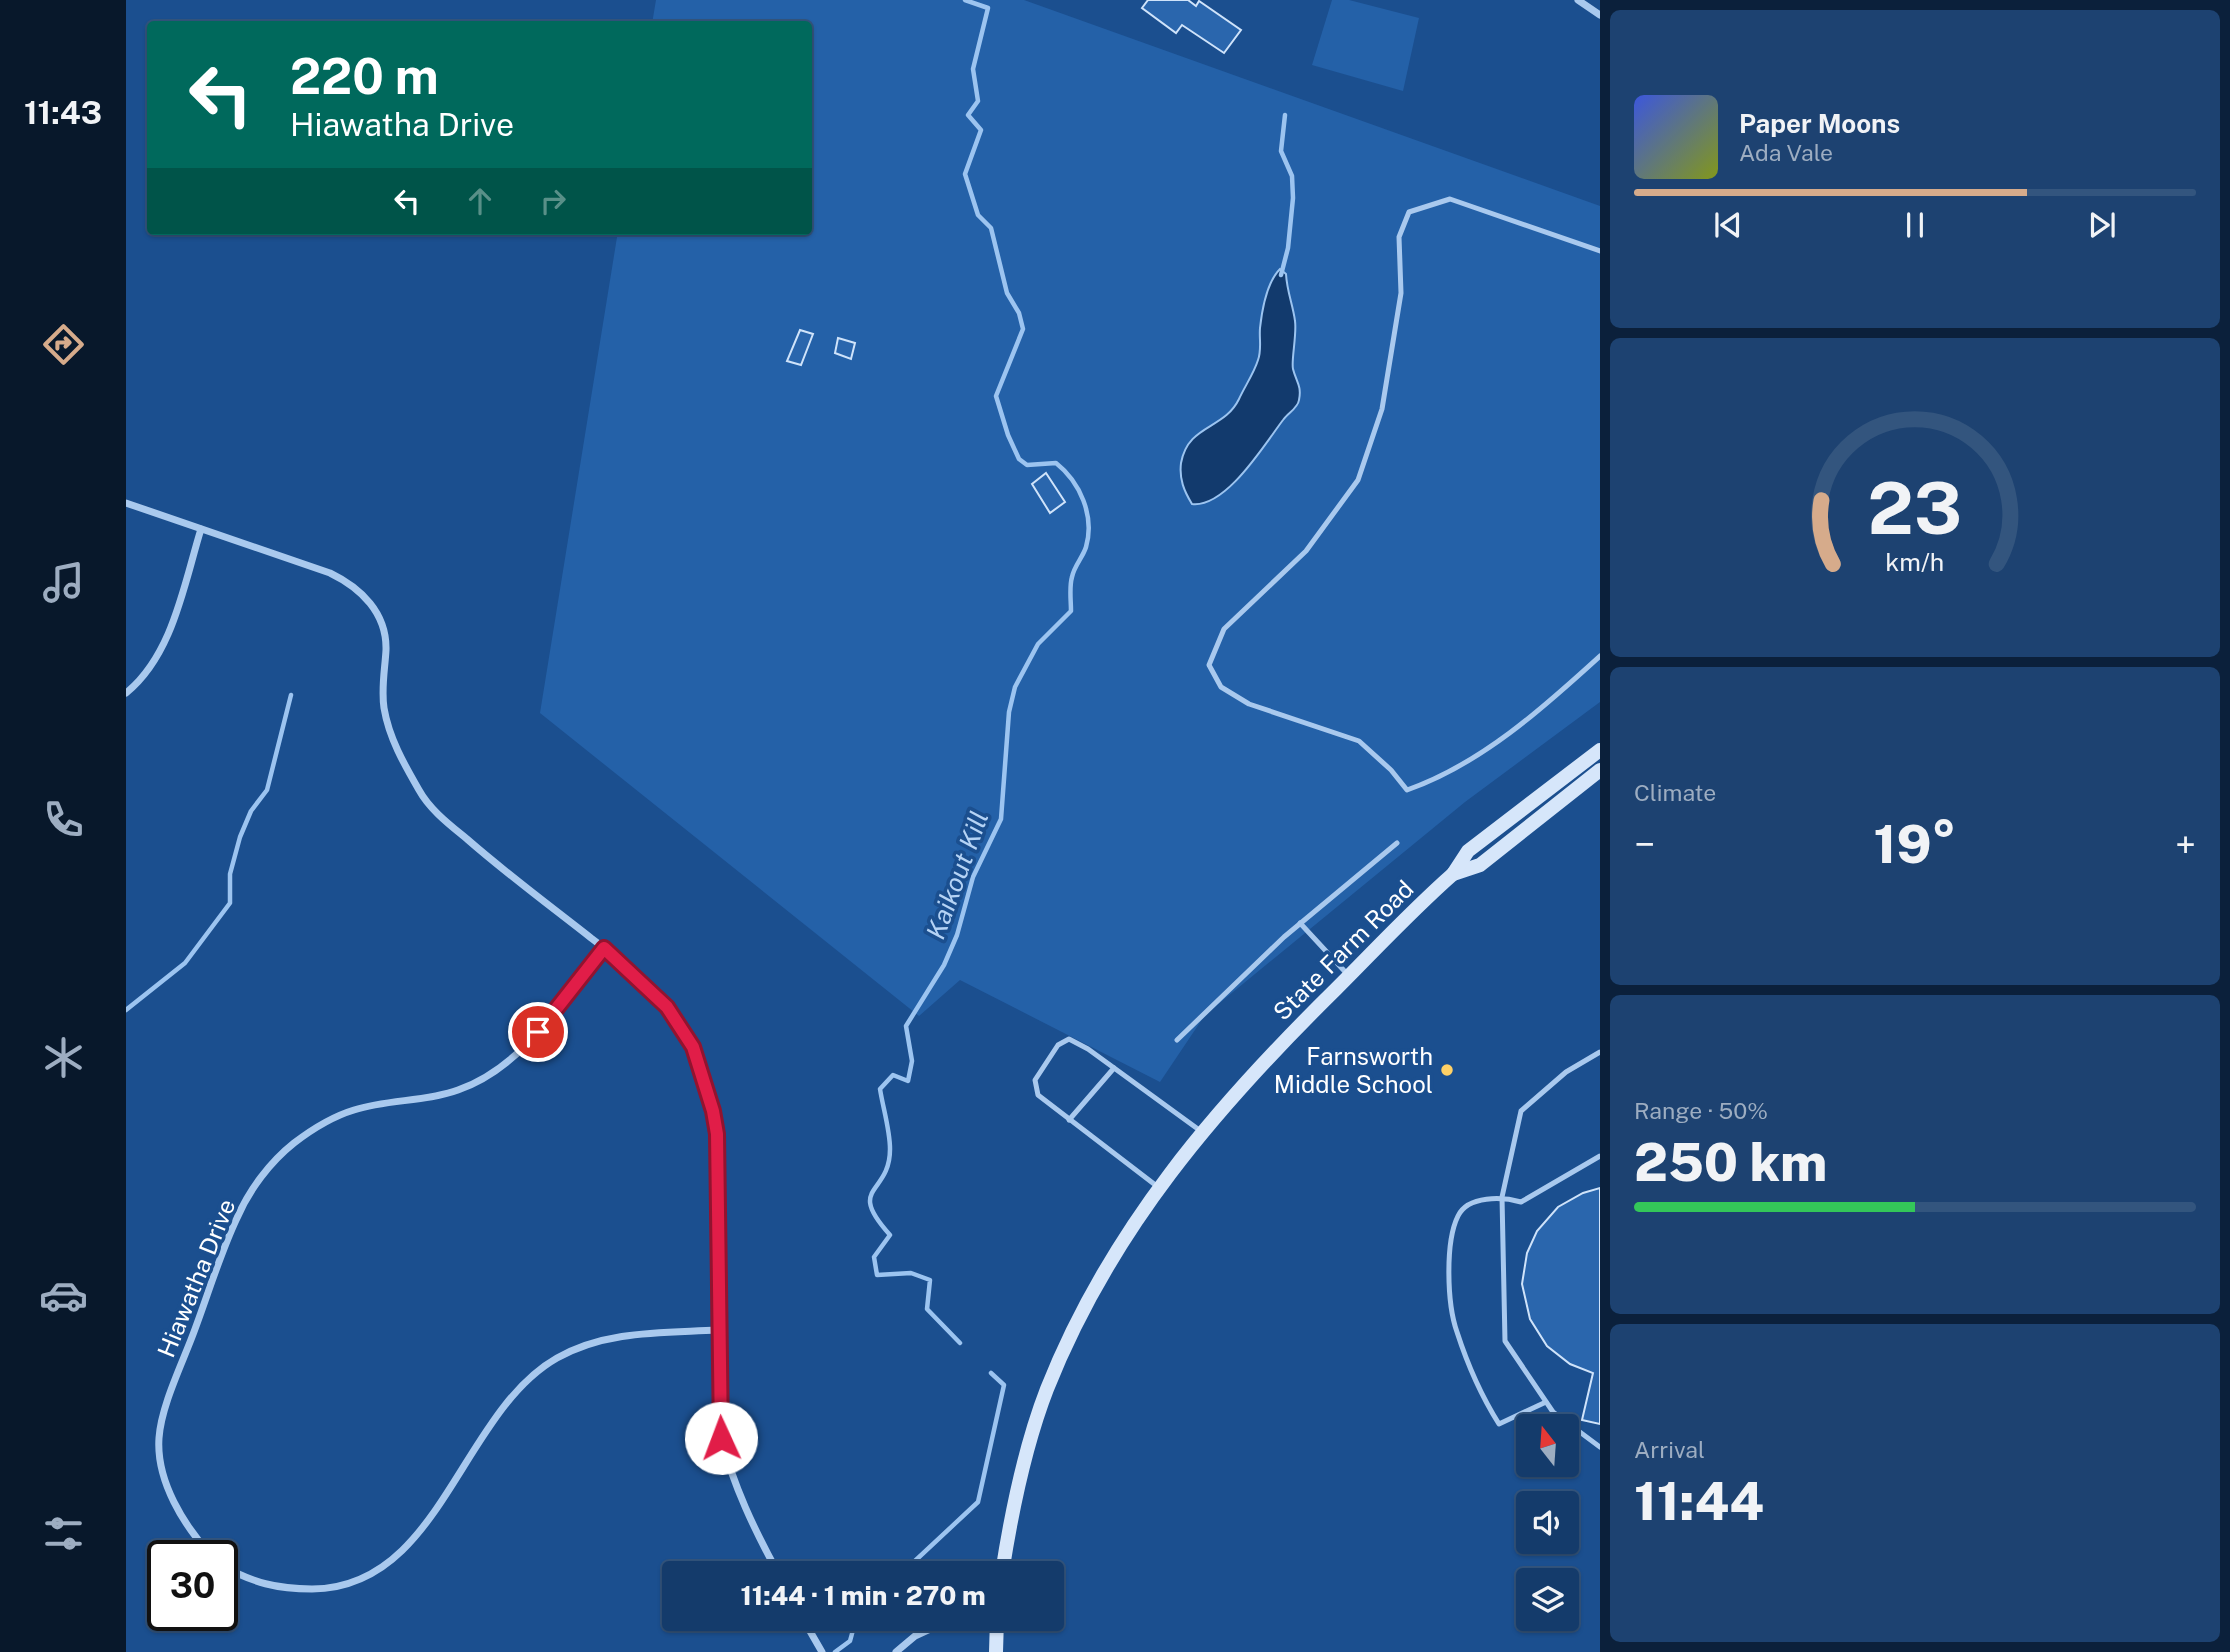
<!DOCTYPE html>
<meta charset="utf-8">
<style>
:root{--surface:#143b6b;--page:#1d4271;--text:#f1f3f6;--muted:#9dadc1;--line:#33557e;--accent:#d6ab8b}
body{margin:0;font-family:"Public Sans",sans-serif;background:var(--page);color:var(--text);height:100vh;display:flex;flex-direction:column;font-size:26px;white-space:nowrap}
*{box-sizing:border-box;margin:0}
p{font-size:23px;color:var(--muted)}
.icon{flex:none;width:38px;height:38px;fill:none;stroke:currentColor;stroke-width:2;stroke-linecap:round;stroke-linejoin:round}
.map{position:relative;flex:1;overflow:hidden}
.sheet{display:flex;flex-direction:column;gap:10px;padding:10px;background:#0b203b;width:630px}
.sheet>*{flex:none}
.guide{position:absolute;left:21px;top:21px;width:665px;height:214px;border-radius:7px;box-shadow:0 2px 5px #0004,0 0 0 2px var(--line);background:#00695c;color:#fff;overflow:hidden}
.needle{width:46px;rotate:343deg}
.buttons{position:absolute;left:1390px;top:1414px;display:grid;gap:14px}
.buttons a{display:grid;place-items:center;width:63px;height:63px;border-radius:7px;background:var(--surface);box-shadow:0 2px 5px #0004,0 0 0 2px var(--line);font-size:35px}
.speed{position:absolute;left:21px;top:1540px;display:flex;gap:14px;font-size:35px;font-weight:700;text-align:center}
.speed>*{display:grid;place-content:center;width:91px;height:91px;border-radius:50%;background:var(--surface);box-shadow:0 2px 5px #0004,0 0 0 2px var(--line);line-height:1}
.speed .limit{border:4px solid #111;border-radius:10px;background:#fff;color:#111}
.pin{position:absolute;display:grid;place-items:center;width:60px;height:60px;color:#fff;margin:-30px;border:4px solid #fff;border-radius:50%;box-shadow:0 2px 7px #0007}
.me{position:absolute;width:77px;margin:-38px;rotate:358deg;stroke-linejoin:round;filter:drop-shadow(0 0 5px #0008)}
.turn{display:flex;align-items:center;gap:24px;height:147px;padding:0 28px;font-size:32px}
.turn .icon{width:91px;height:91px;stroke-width:2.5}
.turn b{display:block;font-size:49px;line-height:60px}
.lanes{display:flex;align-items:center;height:66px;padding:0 28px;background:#0003;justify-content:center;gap:35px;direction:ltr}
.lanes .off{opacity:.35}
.big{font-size:52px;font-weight:800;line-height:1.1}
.sheet .widget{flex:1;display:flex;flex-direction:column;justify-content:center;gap:10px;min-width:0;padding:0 24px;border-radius:10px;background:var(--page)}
.sheet .dial{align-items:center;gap:0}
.dial svg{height:182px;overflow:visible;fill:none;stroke:var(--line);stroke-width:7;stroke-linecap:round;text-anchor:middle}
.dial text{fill:var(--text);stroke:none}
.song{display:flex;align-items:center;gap:21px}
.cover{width:84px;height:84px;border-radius:10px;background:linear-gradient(135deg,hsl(230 70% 55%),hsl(70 70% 35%))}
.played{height:7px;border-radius:4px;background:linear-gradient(90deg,var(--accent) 70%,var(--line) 70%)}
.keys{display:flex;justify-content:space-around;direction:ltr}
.heat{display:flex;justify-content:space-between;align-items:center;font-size:38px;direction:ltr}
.charge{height:10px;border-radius:5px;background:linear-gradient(90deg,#34c759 50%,var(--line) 0)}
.trip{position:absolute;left:536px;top:1561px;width:402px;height:70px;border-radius:7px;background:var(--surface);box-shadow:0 2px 5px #0004,0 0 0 2px var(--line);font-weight:800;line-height:70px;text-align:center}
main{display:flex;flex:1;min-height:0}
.menu{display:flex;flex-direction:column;width:126px;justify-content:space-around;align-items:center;background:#08182b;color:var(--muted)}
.menu .icon{width:49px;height:49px}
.menu .on{color:var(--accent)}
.menu b{font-size:32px;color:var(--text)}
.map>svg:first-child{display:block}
.green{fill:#2461a8}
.water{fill:#123a6d;stroke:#9cc4f0;stroke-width:2}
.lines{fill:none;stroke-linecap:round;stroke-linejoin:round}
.stream{stroke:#9cc4f0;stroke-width:4.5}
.building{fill:#2a66ad;stroke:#cfe3fa;stroke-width:2}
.lane{stroke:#a9c9ee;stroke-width:5}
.street{stroke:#a9c9ee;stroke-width:7}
.secondary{stroke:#d6e6fa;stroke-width:14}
.route-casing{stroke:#92132f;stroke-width:18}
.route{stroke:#e11d48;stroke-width:12}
.poi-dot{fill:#ffd166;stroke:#1b4f8f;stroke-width:2.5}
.labels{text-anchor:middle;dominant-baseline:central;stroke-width:7;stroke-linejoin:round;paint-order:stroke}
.street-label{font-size:24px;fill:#fff;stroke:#1b4f8f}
.poi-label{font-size:24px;fill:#fff;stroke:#1b4f8f;text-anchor:end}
.water-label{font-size:26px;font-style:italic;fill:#b5d3f5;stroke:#1b4f8f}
</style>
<main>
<nav class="menu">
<b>11:43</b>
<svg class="icon on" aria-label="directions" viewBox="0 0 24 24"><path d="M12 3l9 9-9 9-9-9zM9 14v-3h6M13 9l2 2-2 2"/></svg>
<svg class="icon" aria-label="music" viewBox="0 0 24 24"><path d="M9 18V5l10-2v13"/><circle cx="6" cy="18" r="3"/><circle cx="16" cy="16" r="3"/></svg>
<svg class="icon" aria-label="phone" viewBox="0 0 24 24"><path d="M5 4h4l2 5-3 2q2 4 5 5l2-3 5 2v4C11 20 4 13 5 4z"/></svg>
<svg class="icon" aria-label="climate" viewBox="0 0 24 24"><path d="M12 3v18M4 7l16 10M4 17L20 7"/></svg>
<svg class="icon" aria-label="car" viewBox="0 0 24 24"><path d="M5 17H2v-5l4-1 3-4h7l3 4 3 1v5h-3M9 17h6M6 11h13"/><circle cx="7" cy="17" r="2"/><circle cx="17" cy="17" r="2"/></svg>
<svg class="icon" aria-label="filters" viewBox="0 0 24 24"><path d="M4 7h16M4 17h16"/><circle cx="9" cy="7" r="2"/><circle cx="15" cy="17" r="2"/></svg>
</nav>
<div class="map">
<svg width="1474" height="1652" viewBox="0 0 1474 1652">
<rect width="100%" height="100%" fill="#1b4f8f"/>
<!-- green -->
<g class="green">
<path d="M530,0H898L1474,206V702L1339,802L1079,1015L1034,1082L834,980L793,1016L414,713L492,231H682V24H526Z"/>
<path d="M1206,0H1223L1293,18L1277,91L1186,65Z"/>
</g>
<!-- water -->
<path class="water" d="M1154,269L1160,274C1161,292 1167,305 1169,321C1171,334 1165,361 1167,369C1170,381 1176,386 1173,400C1172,408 1162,413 1157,420C1138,445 1100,508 1066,504C1058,491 1053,479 1055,463C1062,424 1098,430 1113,399C1119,386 1128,373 1132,360C1136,349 1133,339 1134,328C1136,310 1141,282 1154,269Z"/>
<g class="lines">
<!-- stream -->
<g class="stream">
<path d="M1155,275L1162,248L1167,198L1166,176L1155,151L1159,115"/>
<path d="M0,1010L59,963L104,903V874L114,837L125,811L141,790L165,695"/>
<path d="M834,1343L801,1309L804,1280L785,1273L751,1275L748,1257L764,1235C719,1185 764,1196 764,1149C764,1130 757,1108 754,1089L767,1075L782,1081L786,1061L780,1026L818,965L831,935L847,877L875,819L883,712L889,687L912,644L945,611C945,600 943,587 946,577C948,566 957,557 960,547C969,516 954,482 930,463L901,465L893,459L882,435L870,396L897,329L893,313L881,293L865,228L852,215L839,174L855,130L842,115L852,101L847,69L862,8L839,0"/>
<path d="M776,1573L852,1502L878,1385L865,1373"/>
<path d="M709,1652L724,1641L730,1619"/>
</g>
</g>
<!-- building -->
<g class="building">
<path d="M1022,0H1062L1070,6L1073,1L1115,30L1098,53L1056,25L1050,33L1016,8Z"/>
<path d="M674,330L687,334L675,365L661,361Z"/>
<path d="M712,338L729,343L725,359L709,353Z"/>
<path d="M920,473L939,502L924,513L906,484Z"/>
<path d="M1474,1188V1424L1456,1420L1467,1373L1444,1364L1421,1346L1404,1319L1396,1284L1401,1253L1411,1231L1432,1207L1457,1193Z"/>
</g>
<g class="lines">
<!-- lane -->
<g class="lane">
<path d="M1474,251L1324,199L1283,212L1273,237L1275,293L1256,409L1232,480L1180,551L1098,629L1083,665L1095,687L1123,704L1233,741L1265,770L1281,790C1355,764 1417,708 1474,656"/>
<path d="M1174,923L1223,976"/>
<path d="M1051,1040L1158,937L1271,843"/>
<path d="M1474,1052L1440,1072L1395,1111L1376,1197L1379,1341L1427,1412L1474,1447"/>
<path d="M943,1120L988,1068"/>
<path d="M1032,1187L912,1095L909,1080L932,1045L943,1039L962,1049L1076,1132"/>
<path d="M1420,1402L1373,1424C1356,1397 1341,1363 1331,1332C1321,1304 1319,1242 1332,1216C1342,1195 1377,1197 1395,1202L1474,1156"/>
</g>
<!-- street -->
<g class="street">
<path d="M1452,0L1474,15"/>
<path d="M0,503L204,573C235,588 261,613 260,650C259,669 255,688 258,708C263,738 278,764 293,790C304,810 324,825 341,839C381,874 423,905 465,938C505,968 546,1003 568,1050C598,1117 591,1191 591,1263C591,1321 593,1380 595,1438C608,1487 628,1529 652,1573"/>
<path d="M0,693C47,655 58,584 75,529"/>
<path d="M86,1556C58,1526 30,1481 33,1438C35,1407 55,1366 66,1337C81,1298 93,1256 111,1218C123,1190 144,1162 168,1143C185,1130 208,1116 228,1110C262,1099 299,1102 332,1090C398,1067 437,1000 478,948"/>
<path d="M96,1565C126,1583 152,1589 186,1589C315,1588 334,1413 431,1358C480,1330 537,1333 591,1330"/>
<path d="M677,1619L696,1652"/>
<path d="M770,1652L789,1636L826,1619"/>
</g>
<!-- secondary -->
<g class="secondary">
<path d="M1327,874L1354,865L1474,770"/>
<path d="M876,1573C885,1515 900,1443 921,1389C984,1230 1090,1107 1210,989C1249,950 1286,910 1327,874L1342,851L1474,750"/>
<path d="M870,1652L871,1619"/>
</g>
</g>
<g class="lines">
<!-- route casing -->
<g class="route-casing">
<path id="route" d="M412,1032L478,948L541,1007L567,1047L587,1111L591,1134L595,1438"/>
</g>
<!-- route -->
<use href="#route" class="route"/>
</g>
<!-- markers -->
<circle class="poi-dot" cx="1321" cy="1070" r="7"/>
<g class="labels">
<!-- street labels -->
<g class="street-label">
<text transform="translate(1217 950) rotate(-45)">State Farm Road</text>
<text transform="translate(70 1278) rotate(-68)">Hiawatha Drive</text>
</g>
<!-- poi labels -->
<g class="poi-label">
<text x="1307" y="1056">Farnsworth<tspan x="1307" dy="28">Middle School</tspan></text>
</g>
<!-- water labels -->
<g class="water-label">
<text transform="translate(831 875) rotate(-70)">Kaikout Kill</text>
</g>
</g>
</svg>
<div class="buttons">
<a><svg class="needle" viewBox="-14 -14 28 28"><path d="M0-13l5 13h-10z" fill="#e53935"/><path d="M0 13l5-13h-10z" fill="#9dadc1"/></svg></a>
<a><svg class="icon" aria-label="sound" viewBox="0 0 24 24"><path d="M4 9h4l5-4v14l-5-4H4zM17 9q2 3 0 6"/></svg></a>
<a><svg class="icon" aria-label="layers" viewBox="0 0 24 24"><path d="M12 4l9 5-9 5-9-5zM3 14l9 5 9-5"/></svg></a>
</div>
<div class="speed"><div class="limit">30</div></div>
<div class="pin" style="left:412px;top:1032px;background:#d93025"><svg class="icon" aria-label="arrive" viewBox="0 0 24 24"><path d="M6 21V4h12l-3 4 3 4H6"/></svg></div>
<svg class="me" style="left:595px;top:1438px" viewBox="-20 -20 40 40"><circle r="19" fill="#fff"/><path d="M0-13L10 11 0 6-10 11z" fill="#e11d48"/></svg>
<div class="trip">11:44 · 1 min · 270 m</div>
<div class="guide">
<div class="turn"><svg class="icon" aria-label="left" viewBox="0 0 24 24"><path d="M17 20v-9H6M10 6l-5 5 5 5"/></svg><div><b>220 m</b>Hiawatha Drive</div></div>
<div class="lanes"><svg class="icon" aria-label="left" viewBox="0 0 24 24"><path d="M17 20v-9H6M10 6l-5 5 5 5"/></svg><svg class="icon off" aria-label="ahead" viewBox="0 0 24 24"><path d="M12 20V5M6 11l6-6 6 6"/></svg><svg class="icon off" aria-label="right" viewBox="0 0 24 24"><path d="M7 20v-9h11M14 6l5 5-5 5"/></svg></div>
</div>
</div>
<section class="sheet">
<div class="widget">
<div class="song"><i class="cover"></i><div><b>Paper Moons</b><p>Ada Vale</p></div></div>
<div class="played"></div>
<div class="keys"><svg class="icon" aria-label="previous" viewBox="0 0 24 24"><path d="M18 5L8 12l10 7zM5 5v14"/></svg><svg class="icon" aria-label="pause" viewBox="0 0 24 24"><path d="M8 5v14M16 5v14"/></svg><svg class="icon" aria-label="next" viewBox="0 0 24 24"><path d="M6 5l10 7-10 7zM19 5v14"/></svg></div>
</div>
<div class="widget dial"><svg viewBox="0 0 100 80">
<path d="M14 69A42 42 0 1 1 86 69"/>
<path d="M14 69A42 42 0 0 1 9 41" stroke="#d6ab8b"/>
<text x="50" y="56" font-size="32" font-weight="700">23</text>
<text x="50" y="72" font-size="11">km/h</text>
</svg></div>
<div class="widget"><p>Climate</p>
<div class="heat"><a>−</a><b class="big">19°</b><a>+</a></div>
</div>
<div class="widget"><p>Range · 50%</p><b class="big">250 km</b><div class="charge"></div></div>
<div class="widget"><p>Arrival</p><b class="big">11:44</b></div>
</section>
</main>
